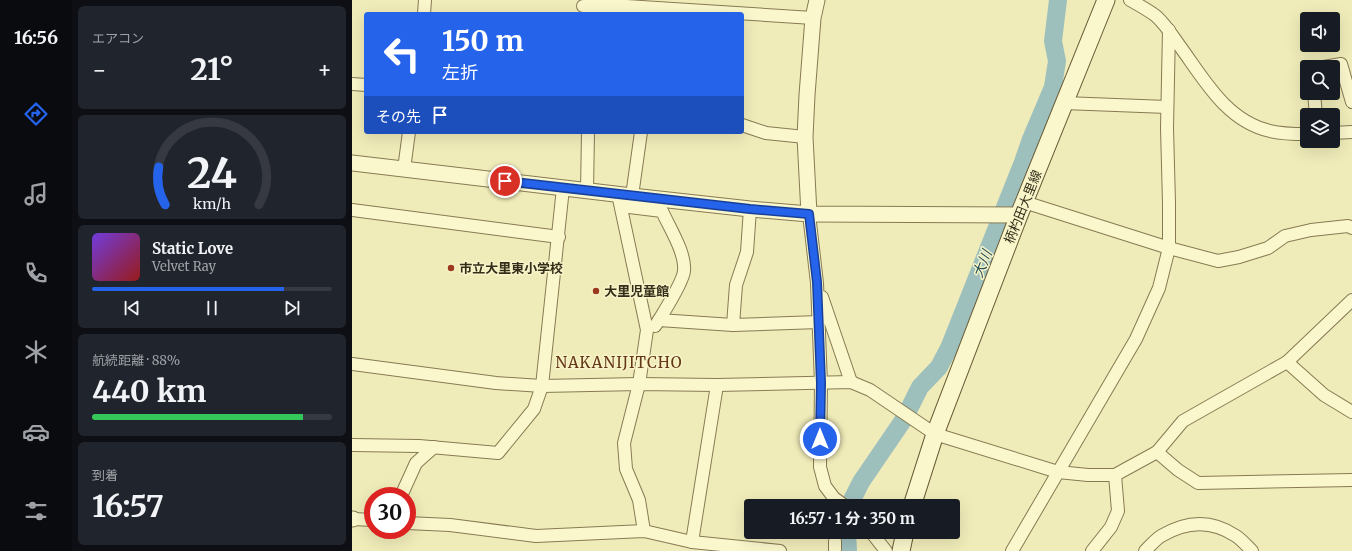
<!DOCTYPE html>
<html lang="ja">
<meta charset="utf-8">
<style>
:root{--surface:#171b24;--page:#20242c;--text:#f1f3f6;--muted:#9ea1a6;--line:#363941;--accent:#2563eb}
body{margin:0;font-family:Merriweather,"Noto Sans JP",serif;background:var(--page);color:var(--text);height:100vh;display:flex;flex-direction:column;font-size:15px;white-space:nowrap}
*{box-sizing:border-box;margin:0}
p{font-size:13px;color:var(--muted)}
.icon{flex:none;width:22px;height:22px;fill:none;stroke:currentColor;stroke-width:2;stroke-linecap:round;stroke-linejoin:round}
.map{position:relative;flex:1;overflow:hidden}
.panel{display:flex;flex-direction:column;gap:6px;padding:6px;background:#0d0f14;width:280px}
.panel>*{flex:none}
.top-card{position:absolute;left:12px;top:12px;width:380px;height:122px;border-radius:4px;box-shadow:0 4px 16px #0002;background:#2563eb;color:#fff;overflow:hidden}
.controls{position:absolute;left:948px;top:12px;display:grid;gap:8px}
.controls a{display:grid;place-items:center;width:40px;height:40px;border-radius:4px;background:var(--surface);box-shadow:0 4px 16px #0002;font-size:20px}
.speed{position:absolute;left:12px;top:487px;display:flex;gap:8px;font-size:20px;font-weight:700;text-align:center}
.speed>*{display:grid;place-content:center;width:52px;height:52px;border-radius:50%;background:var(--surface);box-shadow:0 4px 16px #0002;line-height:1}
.speed .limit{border:6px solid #d22;background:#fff;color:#111}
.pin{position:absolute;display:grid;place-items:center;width:34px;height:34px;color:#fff;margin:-17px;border:2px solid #fff;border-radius:50%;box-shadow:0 1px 4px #0007}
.me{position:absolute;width:44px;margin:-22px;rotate:0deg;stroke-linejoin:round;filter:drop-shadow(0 0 3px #0008)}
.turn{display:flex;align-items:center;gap:14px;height:84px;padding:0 12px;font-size:18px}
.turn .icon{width:52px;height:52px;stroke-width:2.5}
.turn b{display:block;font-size:28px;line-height:34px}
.then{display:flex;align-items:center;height:38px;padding:0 12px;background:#0003;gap:8px;font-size:15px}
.big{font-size:30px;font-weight:700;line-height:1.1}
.panel .tile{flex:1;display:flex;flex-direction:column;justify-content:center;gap:6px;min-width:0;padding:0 14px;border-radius:6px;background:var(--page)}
.panel .dial{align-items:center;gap:0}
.dial svg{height:104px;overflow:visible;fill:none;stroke:var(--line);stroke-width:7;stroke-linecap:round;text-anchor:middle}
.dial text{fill:var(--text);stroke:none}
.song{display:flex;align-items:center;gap:12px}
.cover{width:48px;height:48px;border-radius:6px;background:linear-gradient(135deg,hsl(260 70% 55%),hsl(0 70% 35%))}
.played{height:4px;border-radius:2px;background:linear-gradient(90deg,var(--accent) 80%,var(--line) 80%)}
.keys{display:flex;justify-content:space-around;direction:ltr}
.heat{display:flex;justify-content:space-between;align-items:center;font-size:22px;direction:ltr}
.charge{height:6px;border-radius:3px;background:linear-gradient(90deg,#34c759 88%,var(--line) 0)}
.trip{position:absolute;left:392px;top:499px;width:216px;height:40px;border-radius:4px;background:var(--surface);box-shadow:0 4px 16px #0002;font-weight:700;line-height:40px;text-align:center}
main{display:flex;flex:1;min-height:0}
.tabs{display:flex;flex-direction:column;width:72px;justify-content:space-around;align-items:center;background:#090b0e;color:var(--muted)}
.tabs .icon{width:28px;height:28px}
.tabs .selected{color:var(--accent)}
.tabs b{font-size:18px;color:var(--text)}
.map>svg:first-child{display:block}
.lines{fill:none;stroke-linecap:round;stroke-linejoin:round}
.river{stroke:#9ec0bd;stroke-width:18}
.minor-casing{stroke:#877a53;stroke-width:14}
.tertiary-casing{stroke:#877a53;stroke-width:17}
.secondary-casing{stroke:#695b37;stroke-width:19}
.minor{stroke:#fbf7cc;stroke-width:12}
.tertiary{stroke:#fbf7cc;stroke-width:15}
.secondary{stroke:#fbf7cc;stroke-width:17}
.route-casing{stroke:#184099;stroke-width:10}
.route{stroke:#2563eb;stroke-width:7}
.poi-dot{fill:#9a391f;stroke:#f7f4c9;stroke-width:1.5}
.labels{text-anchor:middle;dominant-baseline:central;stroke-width:3;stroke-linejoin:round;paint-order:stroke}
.street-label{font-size:13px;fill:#352d19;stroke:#f7f4c9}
.poi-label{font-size:13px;font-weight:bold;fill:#352d19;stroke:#f7f4c9;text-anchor:start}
.water-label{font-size:14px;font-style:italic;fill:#274f56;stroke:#f7f4c9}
.quarter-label{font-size:15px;letter-spacing:1px;fill:#643716;stroke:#f7f4c9}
</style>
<main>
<nav class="tabs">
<b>16:56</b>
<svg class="icon selected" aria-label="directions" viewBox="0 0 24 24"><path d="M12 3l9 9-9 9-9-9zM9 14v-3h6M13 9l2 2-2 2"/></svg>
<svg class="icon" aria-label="music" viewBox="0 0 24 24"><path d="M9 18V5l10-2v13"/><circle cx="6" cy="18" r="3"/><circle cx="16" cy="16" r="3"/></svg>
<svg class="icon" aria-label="phone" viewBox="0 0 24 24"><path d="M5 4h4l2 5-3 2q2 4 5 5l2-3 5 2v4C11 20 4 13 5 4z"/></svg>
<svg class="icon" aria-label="climate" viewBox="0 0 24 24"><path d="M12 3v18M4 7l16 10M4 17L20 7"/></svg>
<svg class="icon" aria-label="car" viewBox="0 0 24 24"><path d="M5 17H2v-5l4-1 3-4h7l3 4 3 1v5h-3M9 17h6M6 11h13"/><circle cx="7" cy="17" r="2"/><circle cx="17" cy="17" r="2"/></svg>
<svg class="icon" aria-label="filters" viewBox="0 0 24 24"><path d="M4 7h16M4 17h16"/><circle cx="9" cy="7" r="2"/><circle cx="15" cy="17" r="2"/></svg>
</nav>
<section class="panel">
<div class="tile"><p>エアコン</p>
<div class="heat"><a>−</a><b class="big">21°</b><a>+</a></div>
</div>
<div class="tile dial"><svg viewBox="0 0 100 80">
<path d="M14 69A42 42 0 1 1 86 69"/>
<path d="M14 69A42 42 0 0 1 9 40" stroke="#2563eb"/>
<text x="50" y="56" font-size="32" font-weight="700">24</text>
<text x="50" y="72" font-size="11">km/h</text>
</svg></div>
<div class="tile">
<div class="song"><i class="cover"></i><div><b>Static Love</b><p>Velvet Ray</p></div></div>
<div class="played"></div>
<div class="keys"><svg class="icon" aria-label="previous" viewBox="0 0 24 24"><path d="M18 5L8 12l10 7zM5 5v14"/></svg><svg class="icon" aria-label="pause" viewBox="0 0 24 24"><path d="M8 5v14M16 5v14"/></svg><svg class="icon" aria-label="next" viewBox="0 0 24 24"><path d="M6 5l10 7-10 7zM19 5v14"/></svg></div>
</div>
<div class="tile"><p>航続距離 · 88%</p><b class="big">440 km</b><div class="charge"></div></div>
<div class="tile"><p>到着</p><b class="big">16:57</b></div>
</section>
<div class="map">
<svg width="1000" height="551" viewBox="0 0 1000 551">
<rect width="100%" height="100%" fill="#f0ecb9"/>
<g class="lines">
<!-- river -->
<g class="river">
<path d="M497,506L509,482L552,419L568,387L587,367L597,348L671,162L679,139L701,87L705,61L701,41L706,0"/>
<path d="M495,532L496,551"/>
</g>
<!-- minor casing -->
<g class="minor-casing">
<g id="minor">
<path d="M778,0C787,5 796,10 804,16C813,24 820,35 827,45C852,79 874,121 918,131C930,134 943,134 955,134"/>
<path d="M231,6H274L461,18"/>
<path d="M72,14L73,0"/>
<path d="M972,67L989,64L1000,102"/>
<path d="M0,84L14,85"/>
<path d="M962,93L964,115"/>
<path d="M712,103L815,107"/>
<path d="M390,125L414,133L453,137"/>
<path d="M981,133L1000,132"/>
<path d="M52,169L57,132"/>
<path d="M235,191L236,132"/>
<path d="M266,194L295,330L287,384L272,443L274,469L287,500L292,531"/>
<path d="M280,196L289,132"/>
<path d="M672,202L817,248L866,261L887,257L916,248L933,236L959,230L996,226L1000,228"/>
<path d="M269,206L310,211C317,227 334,253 332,271C331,282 313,310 307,320"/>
<path d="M398,209L395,252L384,285L381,325L467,322"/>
<path d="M0,210L207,237"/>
<path d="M457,214L465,283L469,383L468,467L473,486L482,498L493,506"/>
<path d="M470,297L499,382"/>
<path d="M303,326L307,320L381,325"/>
<path d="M935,362L972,395L1000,412"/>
<path d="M0,364L144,383L190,386L287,384L365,385L499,382L518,390L583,434L706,472L736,475H763L805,452L831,421L935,362L1000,300"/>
<path d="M0,445L67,446L146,453L182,409L190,386L211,188"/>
<path d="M805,452L826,470L846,483L1000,480"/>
<path d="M49,496L64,463L82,447"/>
<path d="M1,519L21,520"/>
<path d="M55,523L98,525L184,536L292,531L340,542L428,551"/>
<path d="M519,532L534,551"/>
<path d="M340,542L365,385"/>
<path d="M483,551V541"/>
<path d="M660,551L784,339L807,288L817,248V203L815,128L817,30"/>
<path d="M740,551L759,527L766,511L763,475"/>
<path d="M793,551C798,546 803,540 809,536C834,521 859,519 884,536C890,540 895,546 900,551"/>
</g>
</g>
<!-- tertiary casing -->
<g class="tertiary-casing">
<g id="tertiary">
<path d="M0,163L280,196L398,209L457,214L667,215"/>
<path d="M457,214L453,137L455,95L461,18L465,0"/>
<path d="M0,519H1"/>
</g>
</g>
<!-- secondary casing -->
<g class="secondary-casing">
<g id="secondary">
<path d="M560,506L583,434L667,215L754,0"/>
<path d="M549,551L553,532"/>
</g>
</g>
<!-- minor -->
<use href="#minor" class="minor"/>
<!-- tertiary -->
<use href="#tertiary" class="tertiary"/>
<!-- secondary -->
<use href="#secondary" class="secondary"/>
</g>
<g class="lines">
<!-- route casing -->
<g class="route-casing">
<path id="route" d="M153,181L398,209L457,214L465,282L469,383L468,439"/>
</g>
<!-- route -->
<use href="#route" class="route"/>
</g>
<!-- markers -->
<g class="poi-dot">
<circle cx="99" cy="268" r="4"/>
<circle cx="244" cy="291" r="4"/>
</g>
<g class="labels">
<!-- street labels -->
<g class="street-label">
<text transform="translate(671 207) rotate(-68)">柄杓田大里線</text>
</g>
<!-- poi labels -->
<g class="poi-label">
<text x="107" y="268">市立大里東小学校</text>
<text x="252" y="291">大里児童館</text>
</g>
<!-- water labels -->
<g class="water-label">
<text transform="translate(630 264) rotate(-68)">大川</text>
</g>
<!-- quarter labels -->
<g class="quarter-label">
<text x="267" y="362">NAKANIJITCHO</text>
</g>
</g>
</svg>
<div class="controls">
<a><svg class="icon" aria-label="sound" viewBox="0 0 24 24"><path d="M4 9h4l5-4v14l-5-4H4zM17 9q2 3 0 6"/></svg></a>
<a><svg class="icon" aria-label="search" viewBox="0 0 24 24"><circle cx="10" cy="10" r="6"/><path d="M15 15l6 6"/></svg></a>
<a><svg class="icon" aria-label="layers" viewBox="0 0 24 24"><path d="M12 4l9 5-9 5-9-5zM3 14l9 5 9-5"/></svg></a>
</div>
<div class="speed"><div class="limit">30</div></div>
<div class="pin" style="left:153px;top:181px;background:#d93025"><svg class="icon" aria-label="arrive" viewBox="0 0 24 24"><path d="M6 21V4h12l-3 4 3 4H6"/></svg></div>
<svg class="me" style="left:468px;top:439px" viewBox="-20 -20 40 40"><circle r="17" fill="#2563eb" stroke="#fff" stroke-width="3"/><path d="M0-11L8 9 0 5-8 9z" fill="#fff"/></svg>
<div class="trip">16:57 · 1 分 · 350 m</div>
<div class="top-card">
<div class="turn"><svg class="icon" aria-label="left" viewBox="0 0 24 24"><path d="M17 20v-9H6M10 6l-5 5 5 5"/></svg><div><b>150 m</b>左折</div></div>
<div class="then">その先<svg class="icon" aria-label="arrive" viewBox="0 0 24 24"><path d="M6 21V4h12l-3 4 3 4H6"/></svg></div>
</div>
</div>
</main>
